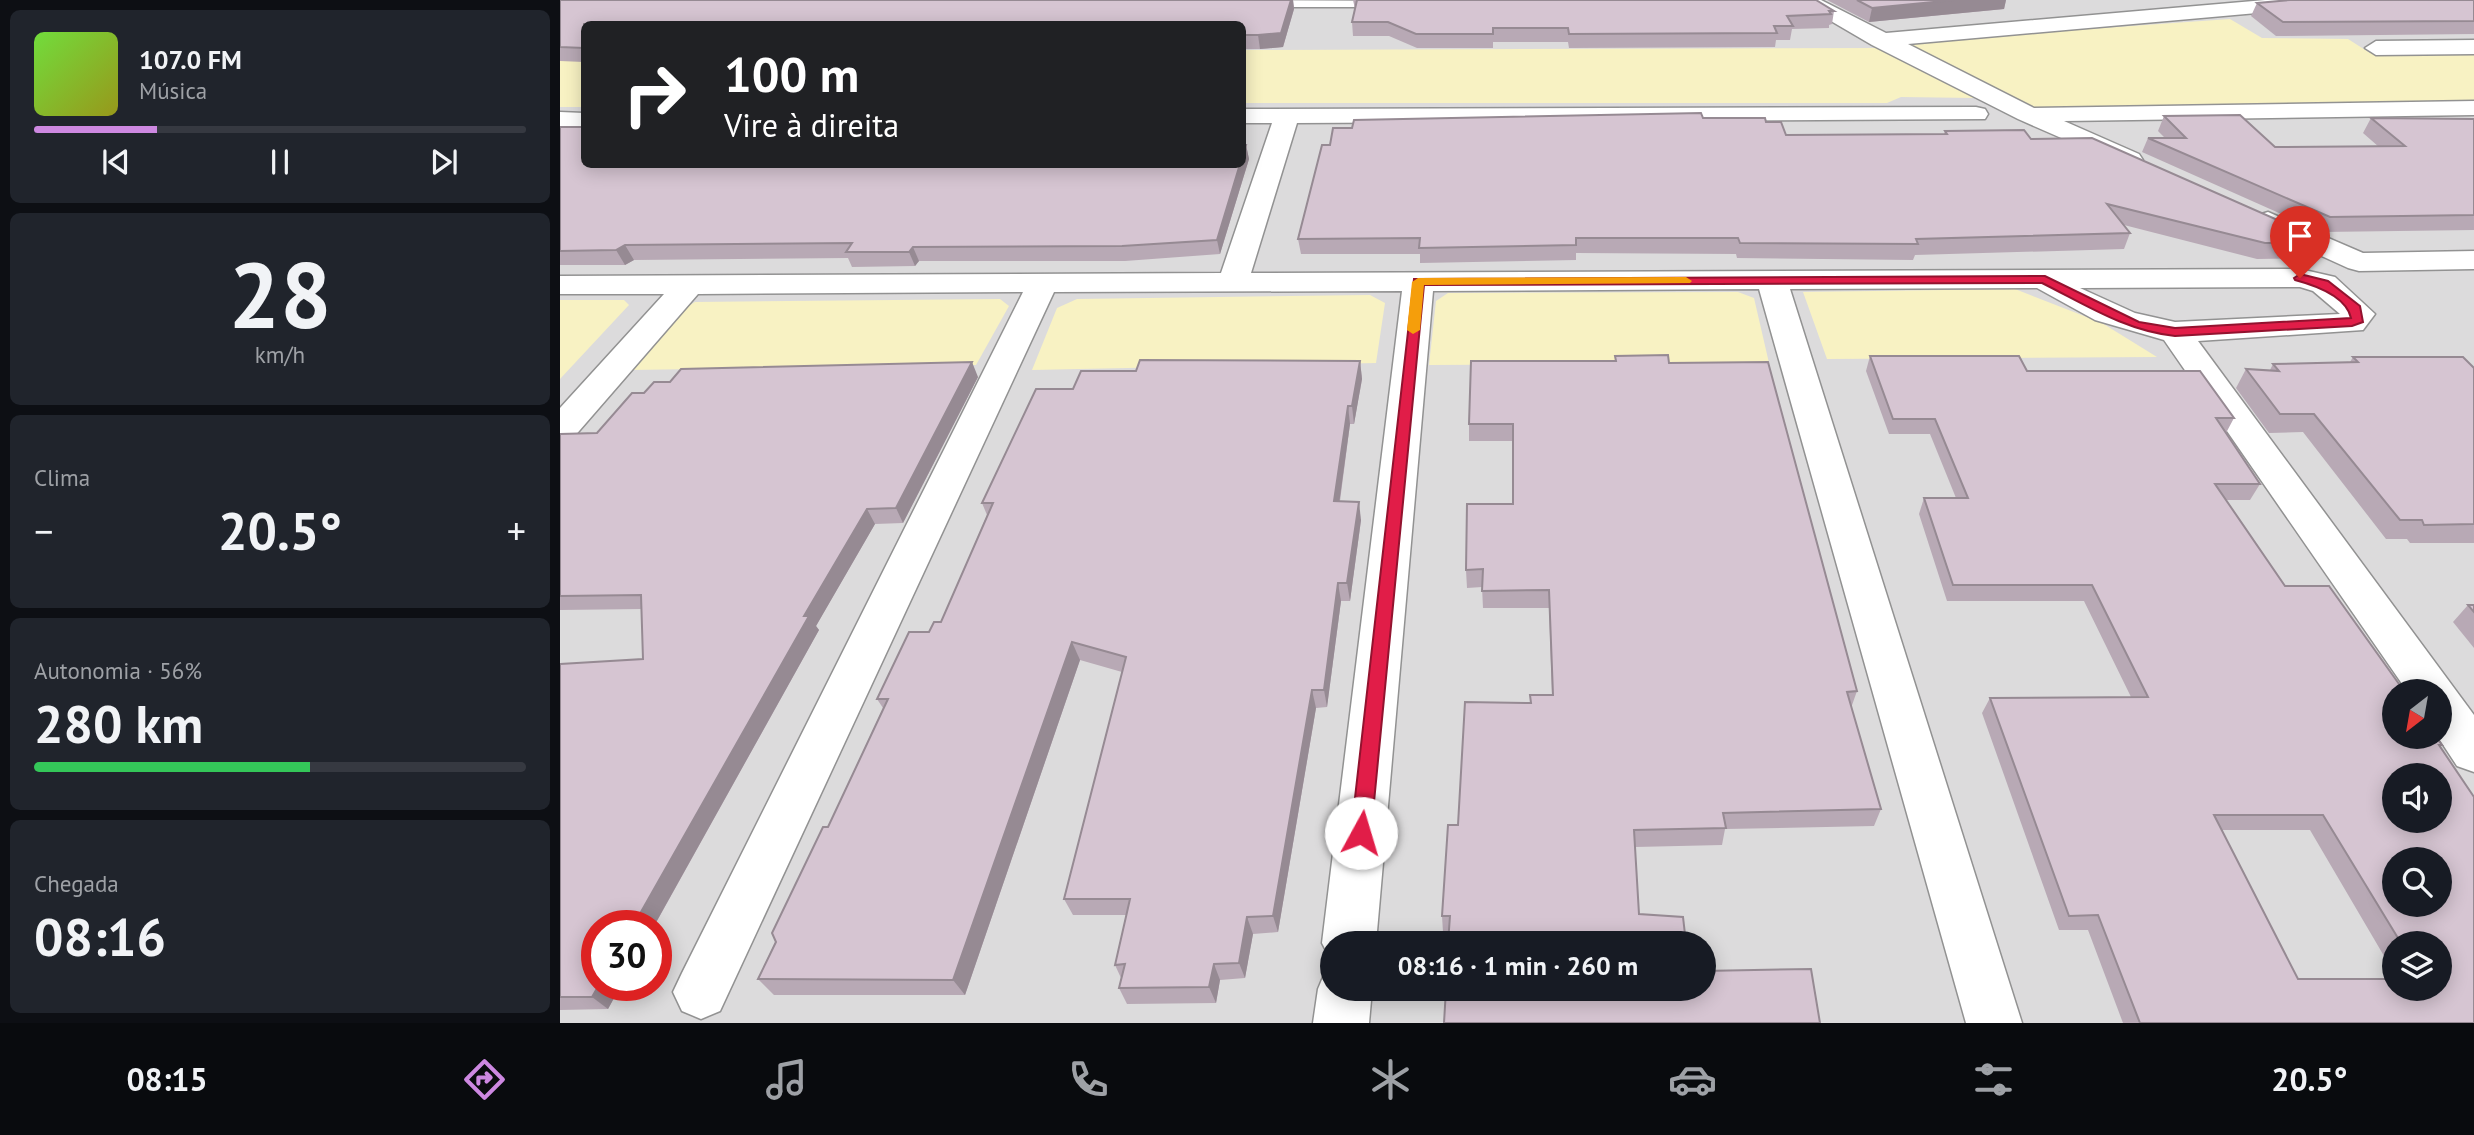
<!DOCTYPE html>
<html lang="pt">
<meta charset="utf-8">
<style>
:root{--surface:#171b24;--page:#20242c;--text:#f1f3f6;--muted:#9ea1a6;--line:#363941;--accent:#cd88e1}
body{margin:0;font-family:"PT Sans",sans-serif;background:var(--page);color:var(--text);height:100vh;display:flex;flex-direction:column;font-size:26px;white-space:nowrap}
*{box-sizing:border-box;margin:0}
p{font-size:23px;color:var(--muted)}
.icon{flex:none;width:38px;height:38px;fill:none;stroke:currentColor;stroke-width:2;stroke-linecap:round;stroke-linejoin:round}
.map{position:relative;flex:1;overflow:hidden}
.side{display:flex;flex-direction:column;gap:10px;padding:10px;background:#0d0f14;width:560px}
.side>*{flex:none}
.guide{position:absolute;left:21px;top:21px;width:665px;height:147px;border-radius:10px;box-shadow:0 4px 18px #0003;background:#202124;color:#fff;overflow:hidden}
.needle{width:46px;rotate:211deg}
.fabs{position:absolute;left:1822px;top:679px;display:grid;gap:14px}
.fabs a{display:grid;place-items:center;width:70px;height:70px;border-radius:50%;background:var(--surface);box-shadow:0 4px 18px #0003;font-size:35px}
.speed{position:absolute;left:21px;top:910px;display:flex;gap:14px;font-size:35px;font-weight:700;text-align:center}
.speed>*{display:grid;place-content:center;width:91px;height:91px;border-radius:50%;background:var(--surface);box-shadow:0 4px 18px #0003;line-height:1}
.speed .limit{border:10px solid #d22;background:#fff;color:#111}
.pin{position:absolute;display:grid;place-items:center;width:60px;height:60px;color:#fff;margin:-72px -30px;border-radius:50% 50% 50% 0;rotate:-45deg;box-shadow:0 0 7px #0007}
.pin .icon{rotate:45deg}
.me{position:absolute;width:77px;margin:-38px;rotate:6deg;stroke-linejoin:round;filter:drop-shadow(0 0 5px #0008)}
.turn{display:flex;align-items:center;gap:24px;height:147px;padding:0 28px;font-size:32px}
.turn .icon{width:91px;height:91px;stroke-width:2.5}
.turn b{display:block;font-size:49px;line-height:60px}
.big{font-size:52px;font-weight:700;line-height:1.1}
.side .card{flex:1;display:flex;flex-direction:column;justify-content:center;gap:10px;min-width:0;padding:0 24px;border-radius:10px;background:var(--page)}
.side .dial{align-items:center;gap:0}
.dial b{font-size:91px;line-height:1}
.song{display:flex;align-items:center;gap:21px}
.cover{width:84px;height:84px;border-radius:10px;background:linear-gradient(135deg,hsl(100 70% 55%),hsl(60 70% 35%))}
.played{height:7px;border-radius:4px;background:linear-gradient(90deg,var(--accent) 25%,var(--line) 25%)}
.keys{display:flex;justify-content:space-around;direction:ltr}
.heat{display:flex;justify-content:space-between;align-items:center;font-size:38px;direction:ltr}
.charge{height:10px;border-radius:5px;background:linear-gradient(90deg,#34c759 56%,var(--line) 0)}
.trip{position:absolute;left:760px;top:931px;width:396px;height:70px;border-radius:35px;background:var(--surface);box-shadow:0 4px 18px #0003;font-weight:700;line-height:70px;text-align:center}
.menu{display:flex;height:112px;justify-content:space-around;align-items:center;background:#090b0e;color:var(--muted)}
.menu .icon{width:49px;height:49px}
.menu .current{color:var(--accent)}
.menu b{font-size:32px;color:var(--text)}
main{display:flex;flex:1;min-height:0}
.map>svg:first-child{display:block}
.residential{fill:#dcdbdc;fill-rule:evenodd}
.park{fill:#f8f2c3}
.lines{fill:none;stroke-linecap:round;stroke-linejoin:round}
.minor-casing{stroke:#929292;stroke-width:3}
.minor{fill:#fff;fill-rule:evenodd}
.wall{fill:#b8a9b5;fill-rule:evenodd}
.shaded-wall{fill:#968a93}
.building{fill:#d6c5d2;stroke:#968a93;stroke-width:2;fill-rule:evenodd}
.route{fill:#e11d48;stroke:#92132f;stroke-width:2}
.slow{fill:#f59e0b}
</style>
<main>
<section class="side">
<div class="card">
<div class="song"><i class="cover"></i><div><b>107.0 FM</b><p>Música</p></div></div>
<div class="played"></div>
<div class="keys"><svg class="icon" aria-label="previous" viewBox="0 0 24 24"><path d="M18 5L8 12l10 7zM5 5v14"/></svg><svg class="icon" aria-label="pause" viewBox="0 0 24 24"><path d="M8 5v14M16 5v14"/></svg><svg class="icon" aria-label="next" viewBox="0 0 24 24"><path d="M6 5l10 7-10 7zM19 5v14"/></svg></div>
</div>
<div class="card dial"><b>28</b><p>km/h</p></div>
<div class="card"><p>Clima</p>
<div class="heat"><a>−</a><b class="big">20.5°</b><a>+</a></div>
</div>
<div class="card"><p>Autonomia · 56%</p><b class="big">280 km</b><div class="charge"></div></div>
<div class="card"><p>Chegada</p><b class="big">08:16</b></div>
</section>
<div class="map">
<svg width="1914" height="1023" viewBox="0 0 1914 1023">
<rect width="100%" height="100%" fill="#efe5ea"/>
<!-- residential -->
<path class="residential" d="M17,0H1914V1023H0V8ZM24,24H682V164H24ZM1834,691H1880V737H1834ZM1834,775H1880V821H1834ZM1834,859H1880V905H1834ZM37,926H96V985H37ZM772,943H1143V989H772ZM1834,943H1880V989H1834Z"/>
<!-- park -->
<g class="park">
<path d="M1670,19L1702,38L1788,39L1810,53L1914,52V103L1476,108L1464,105L1345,42Z"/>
<path d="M1322,48L1415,98L1341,97L1327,103H683V50Z"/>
<rect x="0" y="51" width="24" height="56"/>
<path d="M1455,289L1542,323L1597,357L1267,359L1243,292Z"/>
<path d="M1178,292L1194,298L1209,363L869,365L876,301L888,293Z"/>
<path d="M810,295L825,303L816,363L472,370L497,308L517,299Z"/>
<path d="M440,299L449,306L416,365L71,370L120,311L135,302Z"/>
<path d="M0,300H64L69,305L0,379Z"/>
</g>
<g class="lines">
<!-- minor casing -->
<g class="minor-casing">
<g id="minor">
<path d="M1235,0H1261L1326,33L1705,0H1787L1777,6L1348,44L1474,108L1914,101V115L1504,121L1579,154L1583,160L1579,166L1570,168L1458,119L1312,45Z"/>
<path d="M670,1V0L854,1L844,7H680Z"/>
<path d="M1914,40V54L1816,55L1805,48L1816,41Z"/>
<path d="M1416,107L1425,109L1428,114L1425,119L737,123L691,273L1740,269L1775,277L1815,314L1803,330L1638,341L1914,715V772L1897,766L1878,737L1880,691H1847L1604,340L1535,320L1477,288L1230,289L1462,1023H1406L1199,289L873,291L816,943H772V962L762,943L842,291L494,292L160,1011L141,1019L122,1011L113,992L122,973L463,292L138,294L13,438L0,441V408L104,294H0V276L661,273L712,123H682V109ZM1740,287L1753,291L1780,314L1615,322L1575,313L1520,288Z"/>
<path d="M0,112L24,113V127L0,128Z"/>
<path d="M1708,212L1803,253L1914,251V269L1799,271L1788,268L1698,227L1694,221L1698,215Z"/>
<path d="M772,967V989H812L809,1023H753L758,989L766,970Z"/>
</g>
</g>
<!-- minor -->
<use href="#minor" class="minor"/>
</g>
<!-- wall -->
<g class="wall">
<path d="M0,0H733L734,9L723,47L700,49H682V24H24V62L0,61Z"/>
<path d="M793,0H1256L1274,11L1272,24L1269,25V28L1232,29L1230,40H1216L1215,47L1009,48L1008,42H933V48H857L829,36H793L792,22L795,9Z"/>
<path d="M1267,0H1446L1444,9L1309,22Z"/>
<path d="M1914,0V34L1716,36L1691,16L1697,3Z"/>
<path d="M1604,116L1715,147H1819L1803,133L1811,118L1914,119V230L1762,232L1582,152L1588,138H1605L1598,131Z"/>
<path d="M1143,118L1206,122L1226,135L1384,134L1385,131L1471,139L1757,243L1748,258L1697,259L1564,225L1570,233L1564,249L1355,255L1353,260L1177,258L1176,254L1016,253V260L860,263V254H741L738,239L770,145L792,128Z"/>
<path d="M0,127L686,145L689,159L660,254L565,261H359L355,266L292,267L288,258L74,260L65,265H0Z"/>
<path d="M1055,356L1109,363L1297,691L1291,708L1321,809L1314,826L1165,829L1162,845L1075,847L889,932H883L882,916L898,825L970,703L992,695L989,608H923L922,587L907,588L906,570L953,504V441H909V424L1055,361Z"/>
<path d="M1310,356L1467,371L1674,418L1666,433L1700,484L1690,500H1666L1725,586L1882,745L1880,747L1914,1023H1563L1528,930H1499L1422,713L1430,698L1571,697L1524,601H1387L1359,514L1364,498H1396L1370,434H1329L1306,371ZM1662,830H1750L1834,973V943H1880V989H1834V974L1828,979H1738Z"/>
<path d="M1793,357L1914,368V543H1850L1847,539H1826L1743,432L1709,433L1676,388L1686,369L1710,370L1713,364L1790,362Z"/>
<path d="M800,361L802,379L794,424H790L780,501L801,520L790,601H781L767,707L756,708L718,932L693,934L685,978L660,980L656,1003L567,1004L559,988L561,978L555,965L566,915H513L504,899L562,672L520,660L405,995H214L198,979L268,827L323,708L317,699L369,632L381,622L427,515L422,503L513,389L576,371Z"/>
<path d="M418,377L343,523L315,524L256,626L259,630L48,1009L0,1010V664L83,659L82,609L0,610V434L37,433L84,393Z"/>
<path d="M1908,605H1914V648L1893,622Z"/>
</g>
<!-- shaded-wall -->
<g class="shaded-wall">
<path d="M731,0H733L734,9L723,47L700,49L698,35Z"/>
<path d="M1394,0H1446L1444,9L1309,22L1312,8Z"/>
<path d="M686,145L689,159L660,254L657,240L680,164H682V158Z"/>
<path d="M65,245L74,260L65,265L56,250Z"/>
<path d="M353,247L359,261L355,266L349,252Z"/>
<path d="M800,361L802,379L794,424L792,406Z"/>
<path d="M412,362L418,377L343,523L336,508Z"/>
<path d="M788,406L790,424L777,519L774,501Z"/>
<path d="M799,502L801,520L790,601L787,583Z"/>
<path d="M307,509L315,524L256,626L259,630L94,926H73L244,616Z"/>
<path d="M778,583L781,601L767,707L764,690Z"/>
<path d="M512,642L520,660L405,995L393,980Z"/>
<path d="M752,690L756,708L718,932L713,916Z"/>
<path d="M687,917L693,934L685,978L679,963Z"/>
<path d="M654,964L660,980L656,1003L649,987Z"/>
<path d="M39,985H61L48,1009L32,997Z"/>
</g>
<!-- building -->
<g class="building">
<path d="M0,0H731L721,33L698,35H682V24H24V48L0,47Z"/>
<path d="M797,0H1256L1274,11H1269L1271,14L1227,16L1233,26H1214L1217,33L1009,34L1008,28H933V34H856L828,22H792Z"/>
<path d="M1297,0H1394L1312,8Z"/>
<path d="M1730,0H1914V21L1723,22L1697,3Z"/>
<path d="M1141,113L1143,118H1205L1206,122H1221L1226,135L1387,134L1385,131L1464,130L1471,139L1532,138L1747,233L1757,243H1705L1547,204L1570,233L1356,239L1358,244L1180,243L1178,238H1016V245L859,248L860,238L738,239L762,145H770L773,128H792L794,120Z"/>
<path d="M1680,115L1715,147L1845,146L1811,118L1914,119V215L1770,217L1588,138H1626L1604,116Z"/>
<path d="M0,127H24V164H680L657,240L562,246L353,247L349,252H286L292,243L65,245L56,250L0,251Z"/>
<path d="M682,145H686L682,158Z"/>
<path d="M1108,355L1109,363L1208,362L1297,691L1287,692L1321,809L1163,813L1166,828L1074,830L1079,914L1123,917L1126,943H888L890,916H882L888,825H898L905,702L971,703L970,695H993L989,590L922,591L923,569L906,570L907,504H953V424H909L911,361H1056L1055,356Z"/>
<path d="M1310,356H1459L1467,371H1640L1674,418H1656L1700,484H1655L1725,586H1769L1844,691H1834V737H1876L1882,745H1879L1914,797V1023H1580L1538,915L1509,916L1430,698L1588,697L1532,585H1393L1364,498H1408L1375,419H1333ZM1834,775H1880V821H1834ZM1654,815H1763L1841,943H1880V989H1834V979H1738ZM1834,859H1880V905H1834Z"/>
<path d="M1793,357H1903L1914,368V524L1864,525L1862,520H1840L1754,414H1720L1686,369L1719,371L1713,364L1798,362Z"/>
<path d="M580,360L800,361L792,406H788L774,501L799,502L787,583H778L764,690H752L713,916L687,917L679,963L654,964L649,987L559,988L565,964L555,965L570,899H504L566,657L512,642L393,980L198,979L216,942L212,933L263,827H268L328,699H317L349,632H369L374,622H381L433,503H422L476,389H513L521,371H576Z"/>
<path d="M412,362L336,508L307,509L244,616H249L73,926H37V985H39L32,997H0V664L83,659L81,595L0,596V434L37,433L72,393H84L94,382H110L121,369Z"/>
<path d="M1908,605H1914V612Z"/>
<path d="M1251,969L1260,1023H884L886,989H1143V971Z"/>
</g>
<!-- route -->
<path class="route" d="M1740,274L1768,281L1800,306L1803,322L1792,326L1615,336C1566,331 1526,305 1482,283L864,285L811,833L808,839L801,842L794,839L791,833L854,279L1485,276L1579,322L1615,328L1791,318C1786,296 1754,285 1735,280L1734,278Z"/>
<!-- slow -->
<path class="slow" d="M1126,277L1132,281L1130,283L864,285L860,330L853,334L847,330L852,282L858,278Z"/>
</svg>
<div class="fabs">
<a><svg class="needle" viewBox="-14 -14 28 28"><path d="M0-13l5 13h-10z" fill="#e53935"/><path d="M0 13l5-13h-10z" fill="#9ea1a6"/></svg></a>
<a><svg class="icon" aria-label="sound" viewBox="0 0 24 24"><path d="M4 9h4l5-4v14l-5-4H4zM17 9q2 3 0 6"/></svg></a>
<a><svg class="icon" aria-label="search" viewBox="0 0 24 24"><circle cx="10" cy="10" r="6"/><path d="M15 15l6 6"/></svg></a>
<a><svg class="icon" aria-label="layers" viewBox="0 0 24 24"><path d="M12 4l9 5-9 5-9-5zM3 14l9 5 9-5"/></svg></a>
</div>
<div class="speed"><div class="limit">30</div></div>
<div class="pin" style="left:1740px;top:278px;background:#d93025"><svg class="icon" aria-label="arrive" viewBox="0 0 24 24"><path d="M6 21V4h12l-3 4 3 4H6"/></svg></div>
<svg class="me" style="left:801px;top:833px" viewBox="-20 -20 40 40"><circle r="19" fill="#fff"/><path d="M0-13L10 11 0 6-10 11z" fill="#e11d48"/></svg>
<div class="trip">08:16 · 1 min · 260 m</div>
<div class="guide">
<div class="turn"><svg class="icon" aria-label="right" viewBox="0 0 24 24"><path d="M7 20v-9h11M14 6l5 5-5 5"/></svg><div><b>100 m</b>Vire à direita</div></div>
</div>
</div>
</main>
<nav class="menu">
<b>08:15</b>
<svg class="icon current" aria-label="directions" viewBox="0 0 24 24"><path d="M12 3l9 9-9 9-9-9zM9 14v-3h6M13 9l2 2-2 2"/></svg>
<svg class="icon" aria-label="music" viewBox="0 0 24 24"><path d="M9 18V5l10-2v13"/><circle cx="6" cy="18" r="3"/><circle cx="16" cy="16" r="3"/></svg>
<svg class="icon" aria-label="phone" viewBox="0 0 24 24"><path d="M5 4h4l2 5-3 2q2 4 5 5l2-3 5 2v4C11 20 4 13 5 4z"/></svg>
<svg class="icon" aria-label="climate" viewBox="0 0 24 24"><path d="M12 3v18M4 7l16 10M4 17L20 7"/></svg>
<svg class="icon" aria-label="car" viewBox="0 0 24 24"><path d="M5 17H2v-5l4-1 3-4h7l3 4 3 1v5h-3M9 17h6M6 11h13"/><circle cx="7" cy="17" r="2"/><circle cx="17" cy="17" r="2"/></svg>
<svg class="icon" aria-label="filters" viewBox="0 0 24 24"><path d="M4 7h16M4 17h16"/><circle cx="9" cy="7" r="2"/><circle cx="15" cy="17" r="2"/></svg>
<b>20.5°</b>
</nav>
